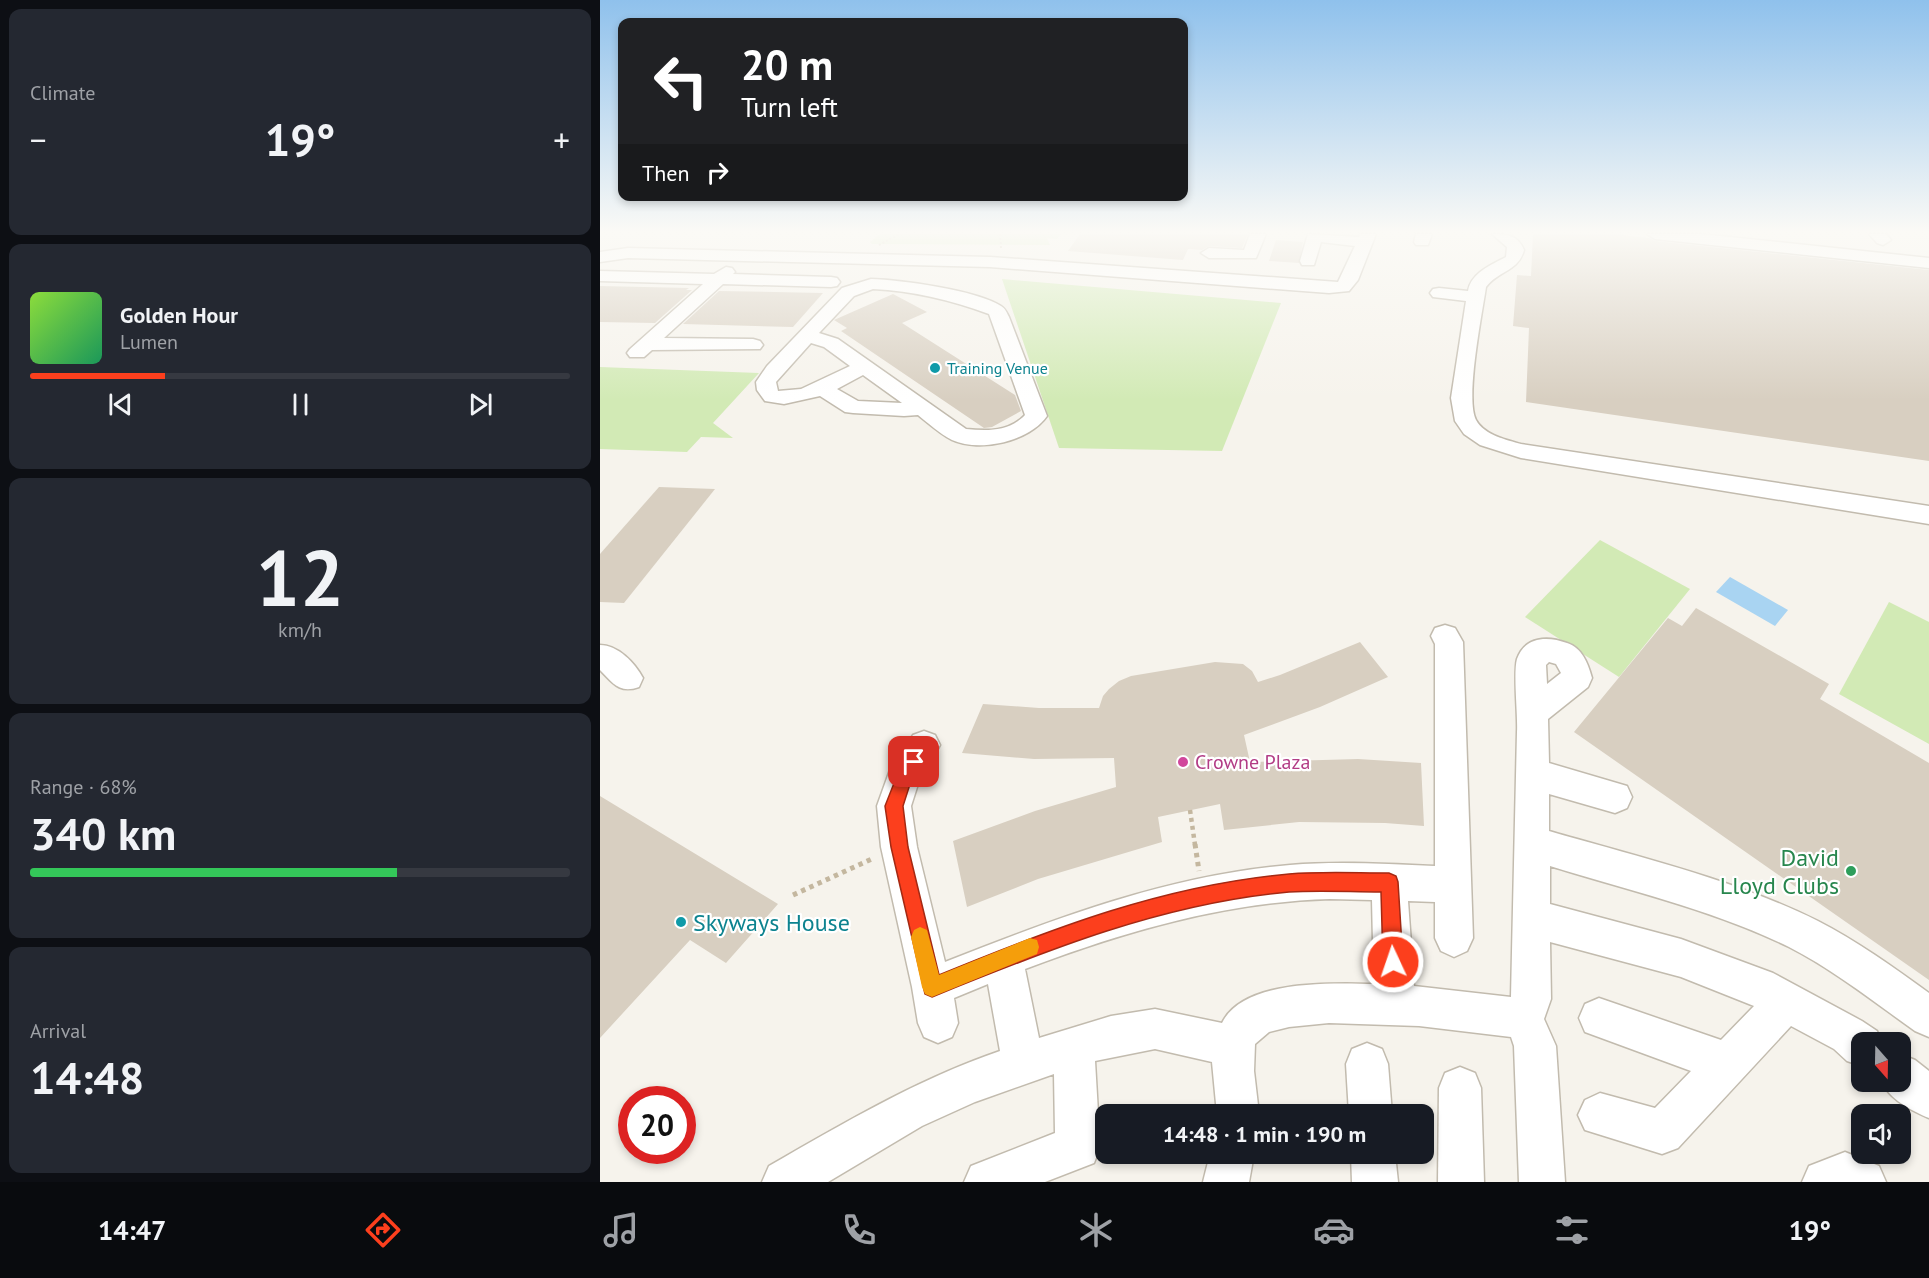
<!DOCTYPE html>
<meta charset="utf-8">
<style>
:root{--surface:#171b24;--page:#242831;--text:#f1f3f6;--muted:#9ea1a6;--line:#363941;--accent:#fc3f1d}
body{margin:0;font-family:"PT Sans",sans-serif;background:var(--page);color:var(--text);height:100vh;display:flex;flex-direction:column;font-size:22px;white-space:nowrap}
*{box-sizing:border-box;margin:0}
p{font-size:20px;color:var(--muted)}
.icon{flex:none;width:33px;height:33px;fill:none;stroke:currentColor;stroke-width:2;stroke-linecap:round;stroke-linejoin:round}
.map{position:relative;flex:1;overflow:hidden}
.details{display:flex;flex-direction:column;gap:9px;padding:9px;background:#0d0f14;width:600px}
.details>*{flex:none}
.top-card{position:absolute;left:18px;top:18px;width:570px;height:183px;border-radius:12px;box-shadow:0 3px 9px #0003;background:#202124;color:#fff;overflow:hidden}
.needle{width:39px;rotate:160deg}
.buttons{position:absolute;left:1251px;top:1032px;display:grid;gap:12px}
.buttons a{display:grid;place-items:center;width:60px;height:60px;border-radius:12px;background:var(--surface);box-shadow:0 3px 9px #0003;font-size:30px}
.speed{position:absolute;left:18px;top:1086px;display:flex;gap:12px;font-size:30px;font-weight:700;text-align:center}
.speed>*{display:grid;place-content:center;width:78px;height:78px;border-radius:50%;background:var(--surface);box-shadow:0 3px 9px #0003;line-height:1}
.speed .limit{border:9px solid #d22;background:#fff;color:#111}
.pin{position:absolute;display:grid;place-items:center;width:51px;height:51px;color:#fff;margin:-26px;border-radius:12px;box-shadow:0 3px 9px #0006}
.me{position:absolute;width:66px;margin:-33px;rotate:357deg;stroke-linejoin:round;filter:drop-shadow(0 0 4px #0008)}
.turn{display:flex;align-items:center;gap:21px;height:126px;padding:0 24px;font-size:27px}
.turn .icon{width:78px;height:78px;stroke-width:2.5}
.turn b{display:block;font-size:42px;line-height:51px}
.then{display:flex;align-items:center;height:57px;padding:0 24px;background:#0003;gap:12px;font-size:22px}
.big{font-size:45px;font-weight:700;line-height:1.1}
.details .tile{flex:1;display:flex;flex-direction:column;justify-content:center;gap:9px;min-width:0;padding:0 21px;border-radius:12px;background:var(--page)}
.details .dial{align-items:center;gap:0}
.dial b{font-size:78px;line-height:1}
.song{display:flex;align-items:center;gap:18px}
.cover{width:72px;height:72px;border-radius:9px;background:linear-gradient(135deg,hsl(90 70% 55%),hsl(150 70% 35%))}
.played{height:6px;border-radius:3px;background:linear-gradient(90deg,var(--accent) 25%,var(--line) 25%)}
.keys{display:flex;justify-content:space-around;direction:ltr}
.heat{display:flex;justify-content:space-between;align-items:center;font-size:33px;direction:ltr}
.charge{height:9px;border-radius:4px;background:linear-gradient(90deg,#34c759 68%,var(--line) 0)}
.trip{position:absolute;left:495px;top:1104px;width:339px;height:60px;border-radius:12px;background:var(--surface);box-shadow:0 3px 9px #0003;font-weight:700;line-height:60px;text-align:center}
.tab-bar{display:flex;height:96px;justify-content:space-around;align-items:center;background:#090b0e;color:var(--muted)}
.tab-bar .icon{width:42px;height:42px}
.tab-bar .active{color:var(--accent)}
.tab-bar b{font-size:27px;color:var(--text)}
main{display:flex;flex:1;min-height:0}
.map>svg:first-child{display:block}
.green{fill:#d2eab5}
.water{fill:#a9d4f2}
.building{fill:#d8cfc1}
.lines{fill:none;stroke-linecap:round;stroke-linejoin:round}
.minor-casing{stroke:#c2bbae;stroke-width:3}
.path-far2{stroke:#c4b79f;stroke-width:2;stroke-dasharray:2 2;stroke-linecap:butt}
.path-far1{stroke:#c4b79f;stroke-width:4.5;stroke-dasharray:4 4;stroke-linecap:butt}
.path{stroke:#c4b79f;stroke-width:5;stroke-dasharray:4.5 4.5;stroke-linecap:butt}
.minor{fill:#fff;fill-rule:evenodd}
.route{fill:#fc3f1d;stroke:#a42913;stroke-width:1.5}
.slow{fill:#f59e0b}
.culture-dot{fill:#0f9aa8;stroke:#fff;stroke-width:2}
.hotel-dot{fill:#d1479c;stroke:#fff;stroke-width:2}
.leisure-dot{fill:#2e9e5b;stroke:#fff;stroke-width:2}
.labels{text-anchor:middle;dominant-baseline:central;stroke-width:4.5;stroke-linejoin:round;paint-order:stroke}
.far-culture-label{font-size:16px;fill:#0d838f;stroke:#fff;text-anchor:start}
.hotel-label{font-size:20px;fill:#b23c85;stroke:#fff;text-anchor:start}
.near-leisure-label{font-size:24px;fill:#27864d;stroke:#fff;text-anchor:end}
.near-culture-label{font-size:24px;fill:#0d838f;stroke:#fff;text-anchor:start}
</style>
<main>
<section class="details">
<div class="tile"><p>Climate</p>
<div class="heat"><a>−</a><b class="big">19°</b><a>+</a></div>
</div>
<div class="tile">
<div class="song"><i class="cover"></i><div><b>Golden Hour</b><p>Lumen</p></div></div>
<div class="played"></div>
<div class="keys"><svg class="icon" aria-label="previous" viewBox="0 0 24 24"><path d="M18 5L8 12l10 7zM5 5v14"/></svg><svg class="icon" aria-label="pause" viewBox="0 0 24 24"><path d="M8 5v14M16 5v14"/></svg><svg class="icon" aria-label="next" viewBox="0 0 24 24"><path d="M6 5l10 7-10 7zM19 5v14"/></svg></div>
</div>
<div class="tile dial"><b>12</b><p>km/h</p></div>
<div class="tile"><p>Range · 68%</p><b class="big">340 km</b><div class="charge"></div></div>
<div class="tile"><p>Arrival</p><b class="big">14:48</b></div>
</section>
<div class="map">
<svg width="1329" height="1182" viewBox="0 0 1329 1182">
<rect width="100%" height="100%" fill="#f6f3ec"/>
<!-- green -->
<g class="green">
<path d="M280,234H461L457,239L447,238L450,245L272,244L270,242Z"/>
<path d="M402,279L681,303L622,451L459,448Z"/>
<path d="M0,367L159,373L113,423L133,438L101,437L87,452L0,449Z"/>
<path d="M1000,540L1090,589L1019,677L925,617Z"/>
<path d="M1289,602L1329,622V744L1239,694Z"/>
</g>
<!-- water -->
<path class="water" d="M1130,577L1188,610L1175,626L1116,592Z"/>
<!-- building -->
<g class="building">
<path d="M480,234H648L642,248L609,246L602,250L588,249L583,260L468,251Z"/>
<path d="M933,234H1013L1049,238L1055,241L1329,270V461L926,402L929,328L913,326L917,275L931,276Z"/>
<path d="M676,240L703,242L699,263L669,261Z"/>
<path d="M0,286L89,288L86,290H92L55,323L0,322Z"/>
<path d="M119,291L223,293L193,327L83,324Z"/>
<path d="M293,294L327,312L302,323L415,395L421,411L392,427L384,428L241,331L247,328L234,320Z"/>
<path d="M59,487L115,489L24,603L0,602V554Z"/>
<path d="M1096,608L1229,684L1220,699L1329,763V980L974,732L1068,618L1082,626Z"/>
<path d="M760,642L788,677L720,707L644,735L650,762L758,759L821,763L824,826L785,823L699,822L624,830L620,804L558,817L562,842L438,879L367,907L353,841L435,811L516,787L514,758L434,759L362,753L383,704L439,708H499L503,696L509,689L519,681L531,676L615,662L643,664L652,671L658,682L680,675Z"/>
<path d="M0,796L178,904L126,963L90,940L0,1038Z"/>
</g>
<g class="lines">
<!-- minor casing -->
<g class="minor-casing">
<g id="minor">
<path d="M650,234H666L656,258H609L601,253L609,248L644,250Z"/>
<path d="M708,234L759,237L760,234H776L758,280L749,291L729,293L390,267L28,258L0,262V252L28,248L390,257L738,282L755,246L721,242L714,265H702L700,261Z"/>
<path d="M816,234H832L828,245H816L814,242Z"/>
<path d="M892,234C907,234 918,235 924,250C918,272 899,270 886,287C882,314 865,399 876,420C884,435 907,440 921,444L1329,506V524L921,458L880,445L864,434L855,421L851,398L866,301L833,297L830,293L833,289L839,288L868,291C871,273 891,265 906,257L907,247Z"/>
<path d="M1047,234H1101L1329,258V268L1055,239Z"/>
<path d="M1269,234H1286L1291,240L1283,245L1277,243Z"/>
<path d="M126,267L132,268L135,272L133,274L231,277L237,278L240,282L237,286L231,287L123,284L64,338L153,339L160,341L163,345L160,349L52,350L44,357H30L27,353L30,349L103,284L0,281V271L114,274Z"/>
<path d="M271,279C302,280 376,290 401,306C405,308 407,313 409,317L447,416C430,441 380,453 352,440C340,434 328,423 318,415L304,416L253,413L245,412L220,396L184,404L165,401L157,390L156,382L167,366L242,288ZM273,289C313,291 351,300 389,314L425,415C409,432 387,431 366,429L238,339L219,333L254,296ZM211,343L224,347L250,366L201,389L178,391L176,382ZM263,375L302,403L258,401L237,389Z"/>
<path d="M845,625L855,628L863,642L873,938L867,951L854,957L841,951L835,938V902L808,901L814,986L911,997C913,909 915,820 917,732C918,715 913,673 917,659C925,636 948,636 967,643C982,648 988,663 992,678L988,687L948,719L949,763L1027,786L1032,797L1027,808L1015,813L949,794V831C1039,857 1133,879 1218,921C1257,941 1293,967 1329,993V1037L1315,1031C1274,1002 1234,970 1189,947C1114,910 1030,891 950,866V904L1081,939L1173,973L1262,1021L1277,1031L1281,1042H1262V1066L1247,1061L1234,1049L1191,1026L1078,1148L1062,1154L985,1130L978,1115L985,1100L1000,1093L1055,1108L1091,1071L985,1032L979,1018L985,1004L999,998L1121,1040L1154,1006L1081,977L950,942L951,999L944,1019L956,1046L965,1182H919L914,1046L911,1037L819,1026L729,1023L689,1027L669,1032L655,1044L654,1071L659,1114H617L612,1062L555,1049L495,1061L500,1147L494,1163L445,1182H364L371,1166L455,1133L454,1074L375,1102L322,1126L228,1182H162L169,1166C244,1123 318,1079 400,1051L388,984L354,998L358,1023L352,1037L338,1043L324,1037L318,1023L312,987L281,847L277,806L291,767L313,735L324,731L335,735L340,745L318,784L311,806L317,847L345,962C456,918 570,875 690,865C738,861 787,864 835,866V644L831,636L835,628ZM949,662L956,664L961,673L947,684L946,665ZM730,899L772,900L774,984C733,983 643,979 622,1023L555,1009L511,1016L439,1038L425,969C523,932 624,902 730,899Z"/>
<path d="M0,645C18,645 35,663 43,678L39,687C19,694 13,683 0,670Z"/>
<path d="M767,1043L782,1049L788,1064L792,1114H749L746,1064L752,1049Z"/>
<path d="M1300,1054L1315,1060L1329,1071V1118C1312,1111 1289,1099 1282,1082H1300Z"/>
<path d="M860,1067L875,1073L881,1088L884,1182H838L839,1088L845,1073Z"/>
<path d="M1245,1152L1279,1166L1286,1182H1202L1209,1166Z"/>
<path d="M610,1154H654L649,1182H603Z"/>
<path d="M751,1154H795L798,1182H752Z"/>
</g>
</g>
<!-- path-far2 -->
<g class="path-far2">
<path d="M400,234L401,248"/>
<path d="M279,245L299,234"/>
</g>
<!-- path-far1 -->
<path class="path-far1" d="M590,810L595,845"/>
<!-- path -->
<g class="path">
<path d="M595,844L599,871"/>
<path d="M193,895L274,858"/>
</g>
<!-- minor -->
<use href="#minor" class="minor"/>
</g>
<!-- sky -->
<linearGradient id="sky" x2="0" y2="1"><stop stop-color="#8fc1ec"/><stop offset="0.58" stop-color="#fbfaf6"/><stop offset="1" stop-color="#fbfaf6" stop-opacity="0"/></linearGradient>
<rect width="1329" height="400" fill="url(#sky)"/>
<!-- route -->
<path class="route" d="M314,754L319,756L322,762L311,781L303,806L308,847L339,975C453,928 565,885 689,874C722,871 756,873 789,873L796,876L798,882L803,962L800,969L793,972L786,969L783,962L781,892C750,892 719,890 689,892C564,903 447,950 332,997L325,994L291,847L285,806L298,773L308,756Z"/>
<!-- slow -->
<path class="slow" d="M320,927L327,930L339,975L430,938L437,940L439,947L437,954L332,997L325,994L322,987L311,937L314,930Z"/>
<!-- markers -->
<g class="culture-dot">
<circle cx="335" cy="368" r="6"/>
<circle cx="81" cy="922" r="6"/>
</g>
<circle class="hotel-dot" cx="583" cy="762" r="6"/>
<circle class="leisure-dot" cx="1251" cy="871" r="6"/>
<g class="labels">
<!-- far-culture labels -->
<g class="far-culture-label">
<text x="347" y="368">Training Venue</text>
</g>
<!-- hotel labels -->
<g class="hotel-label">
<text x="595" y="762">Crowne Plaza</text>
</g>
<!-- near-leisure labels -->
<g class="near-leisure-label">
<text x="1239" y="857">David<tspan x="1239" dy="28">Lloyd Clubs</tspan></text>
</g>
<!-- near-culture labels -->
<g class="near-culture-label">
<text x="93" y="922">Skyways House</text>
</g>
</g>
</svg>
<div class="buttons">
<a><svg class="needle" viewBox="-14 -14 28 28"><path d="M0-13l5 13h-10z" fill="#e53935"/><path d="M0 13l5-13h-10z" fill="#9ea1a6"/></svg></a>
<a><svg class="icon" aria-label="sound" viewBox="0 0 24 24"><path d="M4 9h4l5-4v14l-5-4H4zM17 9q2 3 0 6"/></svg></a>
</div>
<div class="speed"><div class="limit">20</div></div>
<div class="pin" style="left:314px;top:762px;background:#d93025"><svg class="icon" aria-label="arrive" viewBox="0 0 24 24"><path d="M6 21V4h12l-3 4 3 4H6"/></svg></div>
<svg class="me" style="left:793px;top:962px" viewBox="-20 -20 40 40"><circle r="17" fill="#fc3f1d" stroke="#fff" stroke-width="3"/><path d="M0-11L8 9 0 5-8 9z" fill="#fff"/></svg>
<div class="trip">14:48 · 1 min · 190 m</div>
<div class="top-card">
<div class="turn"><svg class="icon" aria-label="left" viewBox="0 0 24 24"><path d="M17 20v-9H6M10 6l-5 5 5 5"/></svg><div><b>20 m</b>Turn left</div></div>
<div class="then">Then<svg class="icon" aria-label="right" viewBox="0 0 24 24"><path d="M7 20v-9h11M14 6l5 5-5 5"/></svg></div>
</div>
</div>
</main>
<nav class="tab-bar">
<b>14:47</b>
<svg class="icon active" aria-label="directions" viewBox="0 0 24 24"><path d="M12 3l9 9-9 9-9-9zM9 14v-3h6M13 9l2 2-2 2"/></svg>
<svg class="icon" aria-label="music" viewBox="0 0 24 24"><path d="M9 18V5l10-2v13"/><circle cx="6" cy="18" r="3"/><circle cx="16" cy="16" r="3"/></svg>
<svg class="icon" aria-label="phone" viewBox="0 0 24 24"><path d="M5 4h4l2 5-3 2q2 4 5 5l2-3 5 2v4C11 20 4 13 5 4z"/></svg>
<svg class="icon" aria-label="climate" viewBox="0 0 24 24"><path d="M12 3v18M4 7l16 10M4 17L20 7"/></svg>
<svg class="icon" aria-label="car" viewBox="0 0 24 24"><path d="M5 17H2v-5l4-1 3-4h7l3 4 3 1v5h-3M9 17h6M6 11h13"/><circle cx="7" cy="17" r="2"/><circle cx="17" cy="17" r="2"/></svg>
<svg class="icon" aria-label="filters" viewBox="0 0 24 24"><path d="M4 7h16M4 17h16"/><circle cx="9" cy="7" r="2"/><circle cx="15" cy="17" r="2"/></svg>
<b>19°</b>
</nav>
